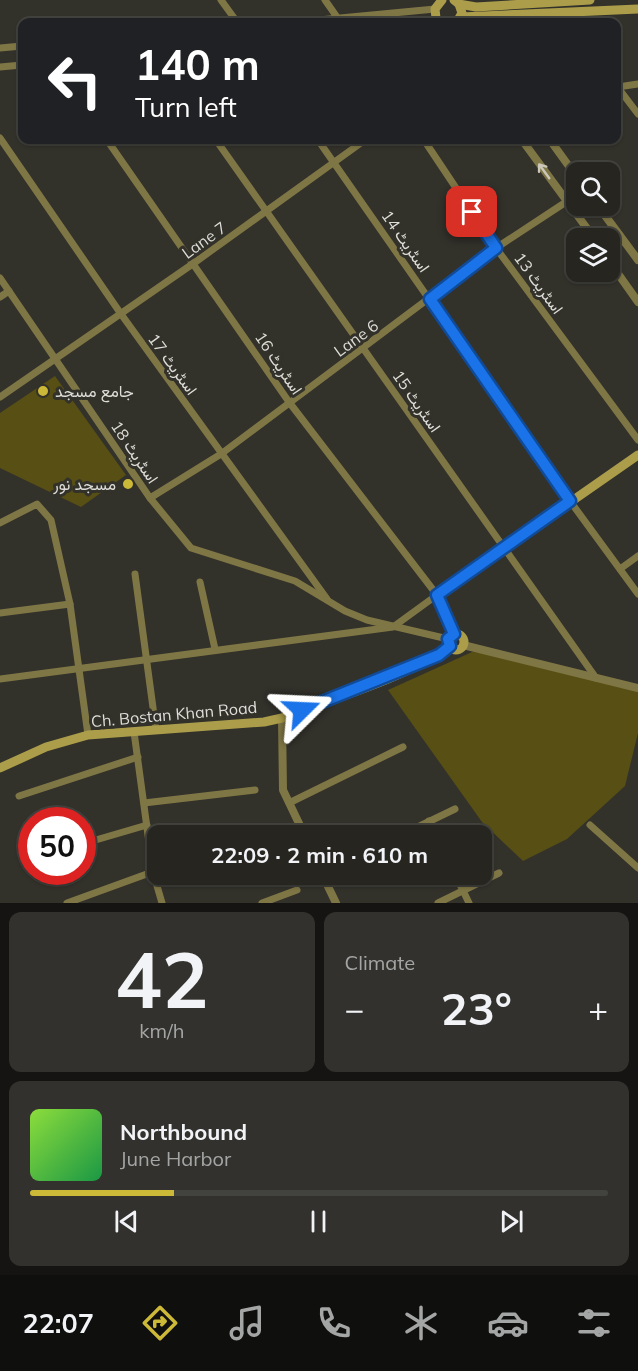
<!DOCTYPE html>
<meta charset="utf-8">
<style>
:root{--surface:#262520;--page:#32312d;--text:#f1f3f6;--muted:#a4a5a5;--line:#42423e;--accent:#cdb938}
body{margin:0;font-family:Mulish,Vazirmatn,sans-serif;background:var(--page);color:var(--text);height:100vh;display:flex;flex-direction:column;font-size:22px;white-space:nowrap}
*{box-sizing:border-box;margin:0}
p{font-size:20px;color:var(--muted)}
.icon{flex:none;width:33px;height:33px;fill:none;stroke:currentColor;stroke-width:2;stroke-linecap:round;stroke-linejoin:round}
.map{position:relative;height:903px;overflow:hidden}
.side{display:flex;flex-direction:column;gap:9px;padding:9px;background:#151412;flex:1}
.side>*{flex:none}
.banner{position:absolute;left:18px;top:18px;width:603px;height:126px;border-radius:12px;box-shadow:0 2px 4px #0004,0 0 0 2px var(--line);background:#202124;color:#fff;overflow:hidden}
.fabs{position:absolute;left:566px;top:162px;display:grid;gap:12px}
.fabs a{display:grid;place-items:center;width:54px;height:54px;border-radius:12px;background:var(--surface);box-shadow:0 2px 4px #0004,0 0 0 2px var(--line);font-size:30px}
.speed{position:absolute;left:18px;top:807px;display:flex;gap:12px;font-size:30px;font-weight:700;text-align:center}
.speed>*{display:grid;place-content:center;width:78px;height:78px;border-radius:50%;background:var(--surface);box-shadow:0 2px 4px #0004,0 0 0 2px var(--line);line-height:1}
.speed .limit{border:9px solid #d22;background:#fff;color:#111}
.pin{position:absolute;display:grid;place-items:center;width:51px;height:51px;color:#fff;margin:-26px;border-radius:12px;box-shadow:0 3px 9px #0006}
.me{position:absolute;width:66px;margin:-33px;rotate:69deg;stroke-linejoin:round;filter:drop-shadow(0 0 4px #0008)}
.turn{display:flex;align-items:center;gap:21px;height:126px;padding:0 18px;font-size:27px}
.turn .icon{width:78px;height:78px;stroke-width:2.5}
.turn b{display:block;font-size:42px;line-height:51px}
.big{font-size:45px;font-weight:700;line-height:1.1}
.side .tile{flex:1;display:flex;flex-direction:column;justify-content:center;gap:9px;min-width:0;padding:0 21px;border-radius:12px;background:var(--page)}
.side .dial{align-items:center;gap:0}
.dial b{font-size:78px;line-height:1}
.song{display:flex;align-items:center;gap:18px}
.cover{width:72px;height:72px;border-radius:9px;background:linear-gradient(135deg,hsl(90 70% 55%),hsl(140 70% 35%))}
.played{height:6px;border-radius:3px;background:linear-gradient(90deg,var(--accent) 25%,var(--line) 25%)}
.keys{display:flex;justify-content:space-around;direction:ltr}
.heat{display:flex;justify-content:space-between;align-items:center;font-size:33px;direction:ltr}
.side .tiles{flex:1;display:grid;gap:9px;grid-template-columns:1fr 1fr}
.tile:last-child{grid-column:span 2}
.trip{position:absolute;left:147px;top:825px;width:345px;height:60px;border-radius:12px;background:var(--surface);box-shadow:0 2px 4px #0004,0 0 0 2px var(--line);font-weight:700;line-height:60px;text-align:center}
.tab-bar{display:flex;height:96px;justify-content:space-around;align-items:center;background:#0f0f0d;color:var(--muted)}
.tab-bar .icon{width:42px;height:42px}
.tab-bar .selected{color:var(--accent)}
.tab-bar b{font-size:27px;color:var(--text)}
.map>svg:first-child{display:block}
.green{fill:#584f15}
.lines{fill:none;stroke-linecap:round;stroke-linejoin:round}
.minor{stroke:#7f7645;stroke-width:7}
.tertiary{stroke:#7f7645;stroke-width:8}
.secondary{stroke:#ab9d4a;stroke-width:9}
.oneway{stroke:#cbc8bb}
.route-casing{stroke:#114b97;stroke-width:15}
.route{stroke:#1a73e8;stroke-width:10}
.poi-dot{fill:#cdb938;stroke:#32312a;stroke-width:2}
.labels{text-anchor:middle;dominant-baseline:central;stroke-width:6;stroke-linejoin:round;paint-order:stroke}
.street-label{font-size:16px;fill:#deddd8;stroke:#32312a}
.poi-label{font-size:16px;fill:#deddd8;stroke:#32312a;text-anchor:start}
</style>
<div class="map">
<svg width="638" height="903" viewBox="0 0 638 903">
<rect width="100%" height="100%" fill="#32312a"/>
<!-- green -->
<g class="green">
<path d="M55,376L126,475L81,507L0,468V413Z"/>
<path d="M472,652L497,653L638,688V733L625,786L567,839L523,861L482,822L388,690Z"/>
</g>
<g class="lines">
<!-- minor -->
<g class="minor">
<path d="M221,0L237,22"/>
<path d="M325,0L339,20"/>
<path d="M565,14L571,22"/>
<path d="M298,22L435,9"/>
<path d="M0,48L22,46"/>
<path d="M0,67L22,65"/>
<path d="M616,85L638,114"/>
<path d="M618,87L638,84"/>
<path d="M0,138L121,314L327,599"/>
<path d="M216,140L596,678"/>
<path d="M318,140L570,501L638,594"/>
<path d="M424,140L496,248L638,440"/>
<path d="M0,278L150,498L191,548L295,581L345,611L367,620L448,639"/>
<path d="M0,297L9,291"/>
<path d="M0,397L194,263L365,140"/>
<path d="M150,498L221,454L496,248L566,202L576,198"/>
<path d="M0,523L37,504L51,520L70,604L88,735"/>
<path d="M620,569L638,556"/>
<path d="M135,574L156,730"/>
<path d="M200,582L215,649"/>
<path d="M0,613L70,604"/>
<path d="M0,679L393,627L437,595L289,402L107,140"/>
<path d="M134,732L153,872L162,903"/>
<path d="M19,796L138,757"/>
<path d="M144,803L255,790"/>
<path d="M289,803L403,747"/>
<path d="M429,821L436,836"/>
<path d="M590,825L638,868"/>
<path d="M399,836L455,809"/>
<path d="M82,844L147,825"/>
<path d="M455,874L469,903"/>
<path d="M67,903L155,871"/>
<path d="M262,903L297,890"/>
<path d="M438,903L499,873"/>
</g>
<!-- tertiary -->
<g class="tertiary">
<path d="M522,140L594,238"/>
<path d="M550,140L576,176"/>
<path d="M598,206L638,260"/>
<path d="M609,261L638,302"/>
<path d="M463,645L638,688"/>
<path d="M282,718L283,790L305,836"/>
<path d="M322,874L336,903"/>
</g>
<!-- secondary -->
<g class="secondary">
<path d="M454,0L459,4L462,13L457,22"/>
<path d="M459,4L476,7L590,0"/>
<path d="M461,17L638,9"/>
<path d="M439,22L436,18L435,9L442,0"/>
<path d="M454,634L437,595L638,455"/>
<circle cx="456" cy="642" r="8"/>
<path d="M0,768L46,747L88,735L264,722L282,718C330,700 411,676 450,646"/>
</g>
</g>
<!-- one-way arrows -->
<defs><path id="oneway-shaft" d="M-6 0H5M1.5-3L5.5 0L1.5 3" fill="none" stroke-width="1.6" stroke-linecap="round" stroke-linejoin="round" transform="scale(1.5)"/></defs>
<use class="oneway" href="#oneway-shaft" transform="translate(544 171) rotate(-126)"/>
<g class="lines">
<!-- route casing -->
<g class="route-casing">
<path id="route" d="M302,710L439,655L450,646L448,639L454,634L437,595L570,501L430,299L496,248L472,212"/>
</g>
<!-- route -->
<use href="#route" class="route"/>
</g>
<!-- markers -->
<g class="poi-dot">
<circle cx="43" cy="391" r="6"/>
<circle cx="128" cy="484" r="6"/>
</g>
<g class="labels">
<!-- street labels -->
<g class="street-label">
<text transform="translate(204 240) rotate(-36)">Lane 7</text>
<text transform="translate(406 241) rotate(55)">اسٹریٹ 14</text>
<text transform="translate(539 283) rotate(54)">اسٹریٹ 13</text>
<text transform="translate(356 338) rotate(-36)">Lane 6</text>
<text transform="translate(279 363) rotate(56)">اسٹریٹ 16</text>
<text transform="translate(173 364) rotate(54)">اسٹریٹ 17</text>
<text transform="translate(417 401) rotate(55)">اسٹریٹ 15</text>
<text transform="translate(135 452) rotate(56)">اسٹریٹ 18</text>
<text transform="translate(174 714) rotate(-5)">Ch. Bostan Khan Road</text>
</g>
<!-- poi labels -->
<g class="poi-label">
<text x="55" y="391">جامع مسجد</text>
<text x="116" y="484" text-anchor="end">مسجد نور</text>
</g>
</g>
</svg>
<div class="fabs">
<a><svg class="icon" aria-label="search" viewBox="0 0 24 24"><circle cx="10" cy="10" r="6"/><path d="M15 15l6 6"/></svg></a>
<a><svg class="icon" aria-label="layers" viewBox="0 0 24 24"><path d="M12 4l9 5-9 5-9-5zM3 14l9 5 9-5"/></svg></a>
</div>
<div class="speed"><div class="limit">50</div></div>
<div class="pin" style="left:472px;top:212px;background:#d93025"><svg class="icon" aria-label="arrive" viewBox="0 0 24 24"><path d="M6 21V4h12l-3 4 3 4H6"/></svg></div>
<svg class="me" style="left:302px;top:710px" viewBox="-20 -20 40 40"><path d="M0-17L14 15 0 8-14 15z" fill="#1a73e8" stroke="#fff" stroke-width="4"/></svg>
<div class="trip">22:09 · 2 min · 610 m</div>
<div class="banner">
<div class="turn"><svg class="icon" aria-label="left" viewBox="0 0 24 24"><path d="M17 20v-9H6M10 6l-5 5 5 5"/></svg><div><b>140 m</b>Turn left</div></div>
</div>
</div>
<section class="side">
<div class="tiles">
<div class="tile dial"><b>42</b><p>km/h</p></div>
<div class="tile"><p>Climate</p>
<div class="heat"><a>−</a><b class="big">23°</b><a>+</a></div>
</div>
<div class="tile">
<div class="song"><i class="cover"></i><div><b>Northbound</b><p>June Harbor</p></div></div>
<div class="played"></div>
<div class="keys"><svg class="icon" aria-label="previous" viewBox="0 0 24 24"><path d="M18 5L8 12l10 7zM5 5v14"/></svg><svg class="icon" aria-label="pause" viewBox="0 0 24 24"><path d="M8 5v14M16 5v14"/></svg><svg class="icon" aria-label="next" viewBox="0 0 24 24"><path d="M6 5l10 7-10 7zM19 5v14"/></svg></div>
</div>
</div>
</section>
<nav class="tab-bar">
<b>22:07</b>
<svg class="icon selected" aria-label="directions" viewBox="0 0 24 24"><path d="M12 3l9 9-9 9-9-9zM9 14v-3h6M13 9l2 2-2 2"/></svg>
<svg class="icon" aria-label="music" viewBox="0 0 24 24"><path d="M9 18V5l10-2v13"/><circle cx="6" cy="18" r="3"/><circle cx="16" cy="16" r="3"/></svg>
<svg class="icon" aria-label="phone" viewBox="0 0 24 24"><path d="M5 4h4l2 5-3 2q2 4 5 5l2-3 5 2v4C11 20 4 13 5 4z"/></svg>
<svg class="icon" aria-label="climate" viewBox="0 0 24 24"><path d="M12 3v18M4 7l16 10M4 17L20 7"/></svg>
<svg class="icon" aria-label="car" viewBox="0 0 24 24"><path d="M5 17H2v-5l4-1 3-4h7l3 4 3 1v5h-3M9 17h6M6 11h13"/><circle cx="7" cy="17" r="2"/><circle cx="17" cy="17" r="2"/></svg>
<svg class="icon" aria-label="filters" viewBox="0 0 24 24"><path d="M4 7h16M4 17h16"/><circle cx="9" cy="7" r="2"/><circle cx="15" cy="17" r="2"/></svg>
</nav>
